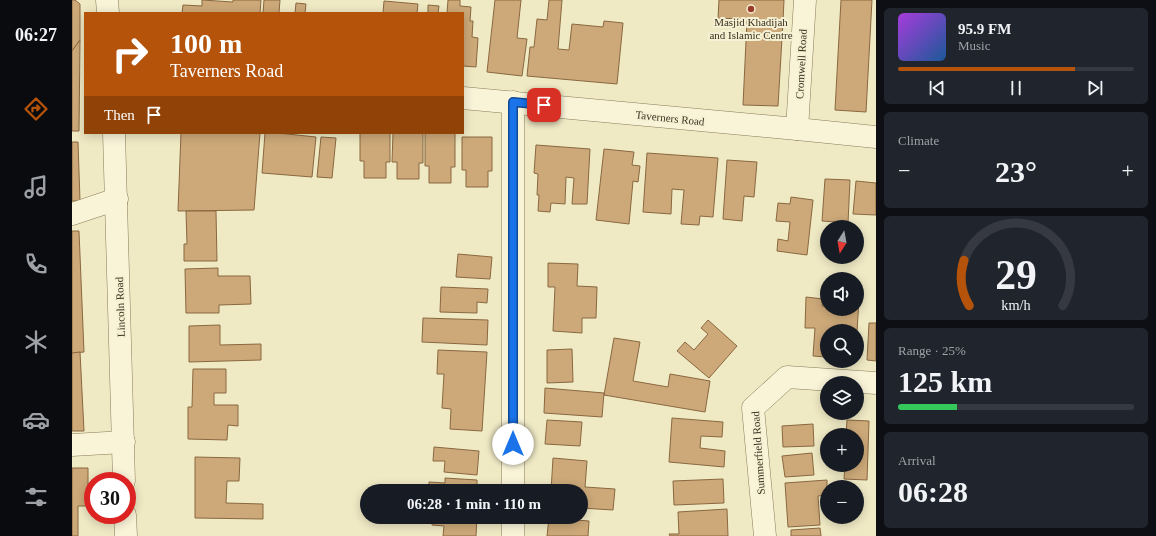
<!DOCTYPE html>
<meta charset="utf-8">
<style>
:root{--surface:#171b24;--page:#20242c;--text:#f1f3f6;--muted:#9ea1a6;--line:#363941;--accent:#b45309}
body{margin:0;font-family:"Times New Roman",serif;background:var(--page);color:var(--text);height:100vh;display:flex;flex-direction:column;font-size:15px;white-space:nowrap}
*{box-sizing:border-box;margin:0}
p{font-size:13px;color:var(--muted)}
.icon{flex:none;width:22px;height:22px;fill:none;stroke:currentColor;stroke-width:2;stroke-linecap:round;stroke-linejoin:round}
.map{position:relative;flex:1;overflow:hidden}
.details{display:flex;flex-direction:column;gap:8px;padding:8px;background:#0d0f14;width:280px}
.details>*{flex:none}
.banner{position:absolute;left:12px;top:12px;width:380px;height:122px;border-radius:0px;box-shadow:0 2px 10px #0003;background:#b45309;color:#fff;overflow:hidden}
.needle{width:26px;rotate:191deg}
.tools{position:absolute;left:748px;top:220px;display:grid;gap:8px}
.tools a{display:grid;place-items:center;width:44px;height:44px;border-radius:50%;background:var(--surface);box-shadow:0 2px 10px #0003;font-size:20px}
.speed{position:absolute;left:12px;top:472px;display:flex;gap:8px;font-size:20px;font-weight:700;text-align:center}
.speed>*{display:grid;place-content:center;width:52px;height:52px;border-radius:50%;background:var(--surface);box-shadow:0 2px 10px #0003;line-height:1}
.speed .limit{border:6px solid #d22;background:#fff;color:#111}
.pin{position:absolute;display:grid;place-items:center;width:34px;height:34px;color:#fff;margin:-17px;border-radius:8px;box-shadow:0 2px 6px #0006}
.me{position:absolute;width:44px;margin:-22px;rotate:0deg;stroke-linejoin:round;filter:drop-shadow(0 0 3px #0008)}
.turn{display:flex;align-items:center;gap:14px;height:84px;padding:0 20px;font-size:18px}
.turn .icon{width:52px;height:52px;stroke-width:2.5}
.turn b{display:block;font-size:28px;line-height:34px}
.then{display:flex;align-items:center;height:38px;padding:0 20px;background:#0003;gap:8px;font-size:15px}
.big{font-size:30px;font-weight:800;line-height:1.1}
.details .tile{flex:1;display:flex;flex-direction:column;justify-content:center;gap:6px;min-width:0;padding:0 14px;border-radius:6px;background:var(--page)}
.details .dial{align-items:center;gap:0}
.dial svg{height:104px;overflow:visible;fill:none;stroke:var(--line);stroke-width:7;stroke-linecap:round;text-anchor:middle}
.dial text{fill:var(--text);stroke:none}
.song{display:flex;align-items:center;gap:12px}
.cover{width:48px;height:48px;border-radius:6px;background:linear-gradient(135deg,hsl(280 70% 55%),hsl(210 70% 35%))}
.played{height:4px;border-radius:2px;background:linear-gradient(90deg,var(--accent) 75%,var(--line) 75%)}
.keys{display:flex;justify-content:space-around;direction:ltr}
.heat{display:flex;justify-content:space-between;align-items:center;font-size:22px;direction:ltr}
.charge{height:6px;border-radius:3px;background:linear-gradient(90deg,#34c759 25%,var(--line) 0)}
.trip{position:absolute;left:288px;top:484px;width:228px;height:40px;border-radius:20px;background:var(--surface);box-shadow:0 2px 10px #0003;font-weight:800;line-height:40px;text-align:center}
main{display:flex;flex:1;min-height:0}
.dock{display:flex;flex-direction:column;width:72px;justify-content:space-around;align-items:center;background:#090b0e;color:var(--muted)}
.dock .icon{width:28px;height:28px}
.dock .active{color:var(--accent)}
.dock b{font-size:18px;color:var(--text)}
.map>svg:first-child{display:block}
.building{fill:#cda979;stroke:#896840}
.lines{fill:none;stroke-linecap:round;stroke-linejoin:round}
.minor-casing{stroke:#8a7b5a;stroke-width:23}
.tertiary-casing{stroke:#8a7b5a;stroke-width:23}
.minor{stroke:#f9f4d8;stroke-width:22}
.tertiary{stroke:#f9f4d8;stroke-width:22}
.route-casing{stroke:#114b97;stroke-width:10}
.route{stroke:#1a73e8;stroke-width:7}
.poi-dot{fill:#9a3a29;stroke:#f6f1d4;stroke-width:1.5}
.labels{text-anchor:middle;dominant-baseline:central;stroke-width:4;stroke-linejoin:round;paint-order:stroke}
.poi-label{font-size:11px;fill:#3a301e;stroke:#f6f1d4}
.street-label{font-size:11px;fill:#3a301e;stroke:#f6f1d4}
</style>
<main>
<nav class="dock">
<b>06:27</b>
<svg class="icon active" aria-label="directions" viewBox="0 0 24 24"><path d="M12 3l9 9-9 9-9-9zM9 14v-3h6M13 9l2 2-2 2"/></svg>
<svg class="icon" aria-label="music" viewBox="0 0 24 24"><path d="M9 18V5l10-2v13"/><circle cx="6" cy="18" r="3"/><circle cx="16" cy="16" r="3"/></svg>
<svg class="icon" aria-label="phone" viewBox="0 0 24 24"><path d="M5 4h4l2 5-3 2q2 4 5 5l2-3 5 2v4C11 20 4 13 5 4z"/></svg>
<svg class="icon" aria-label="climate" viewBox="0 0 24 24"><path d="M12 3v18M4 7l16 10M4 17L20 7"/></svg>
<svg class="icon" aria-label="car" viewBox="0 0 24 24"><path d="M5 17H2v-5l4-1 3-4h7l3 4 3 1v5h-3M9 17h6M6 11h13"/><circle cx="7" cy="17" r="2"/><circle cx="17" cy="17" r="2"/></svg>
<svg class="icon" aria-label="filters" viewBox="0 0 24 24"><path d="M4 7h16M4 17h16"/><circle cx="9" cy="7" r="2"/><circle cx="15" cy="17" r="2"/></svg>
</nav>
<div class="map">
<svg width="804" height="536" viewBox="0 0 804 536">
<rect width="100%" height="100%" fill="#efe9c4"/>
<!-- building -->
<g class="building">
<path d="M0,0H3L8,4V40L0,51Z"/>
<path d="M130,0L161,2V0H189L188,13H110L111,5L130,6Z"/>
<path d="M192,0H208L207,13H191Z"/>
<path d="M376,0H388V6L399,7L398,21H401L400,37L406,38L404,67L391,66V13H375Z"/>
<path d="M423,0H449L445,38L455,39L450,76L415,72Z"/>
<path d="M477,0H490L486,49L497,50L500,24L531,27L532,21L551,23L545,84L455,76L458,47H462L465,19L475,20Z"/>
<path d="M647,0H712L711,21L646,18Z"/>
<path d="M769,0H800L794,112L763,110Z"/>
<path d="M312,1L346,4L345,13H311Z"/>
<path d="M224,3L234,4L233,13H223Z"/>
<path d="M356,5L367,6L366,13H356Z"/>
<path d="M675,20L711,21L706,106L671,105Z"/>
<path d="M8,40L7,131H0V51Z"/>
<path d="M109,133H188L182,210L106,211Z"/>
<path d="M193,133H206L244,137L240,177L190,173Z"/>
<path d="M288,133H318V162H314V178H292V161H288Z"/>
<path d="M321,133H351V163H347V179H325V162H320Z"/>
<path d="M353,133H383V167H379V183H357V166H353Z"/>
<path d="M249,137L264,138L260,178L245,177Z"/>
<path d="M390,137H420V171H416V187H394V170H390Z"/>
<path d="M0,142H6L8,201H0Z"/>
<path d="M464,145L518,149L515,204H500L502,178L494,177L493,204L479,203L478,212L466,211L467,195H465L466,174L462,173Z"/>
<path d="M532,149L562,152L560,165L568,166L566,182L561,181L557,224L524,220Z"/>
<path d="M575,153L646,158L641,217L628,216L627,225L609,224L612,190L600,189L599,214L571,212Z"/>
<path d="M655,160L685,162L682,197L672,196L670,221L651,219Z"/>
<path d="M753,179L778,180L776,223L750,221Z"/>
<path d="M784,181L804,183V215L781,214Z"/>
<path d="M719,197L741,200L735,255L705,251L706,239L716,241L718,222L704,221L706,203L718,204Z"/>
<path d="M114,211H144L145,261H112V244H115Z"/>
<path d="M0,231H7L12,352L0,353Z"/>
<path d="M386,254L420,257L418,279L384,277Z"/>
<path d="M476,263L506,264L505,286L525,287L524,318H510V333L481,331L483,287H476Z"/>
<path d="M146,268V276H178L179,304L147,305V313H114L113,269Z"/>
<path d="M369,287L416,289L415,303L405,302V313L368,312Z"/>
<path d="M734,297L751,299L750,306H755V309H785V300H787L785,331H755V357L741,356L743,328H733Z"/>
<path d="M351,318L416,320L415,345L350,342Z"/>
<path d="M636,320L665,346L637,378L605,351L613,342L622,350L636,334L629,328Z"/>
<path d="M797,323H804V361L795,360Z"/>
<path d="M148,325V345L189,344V360L117,362V326Z"/>
<path d="M542,338L568,342L561,381L596,387L598,374L638,381L633,412L532,395Z"/>
<path d="M500,349L501,382L475,383V350Z"/>
<path d="M366,350L415,352L410,431L378,429L379,409L370,408L372,374H365Z"/>
<path d="M8,352L12,431H0V353Z"/>
<path d="M121,369H154V393H142V405H166V426L156,425L155,440L116,439V407H120Z"/>
<path d="M473,388L532,393L530,417L472,413Z"/>
<path d="M600,418L651,422L650,437L629,436L628,448L653,451L652,467L597,462Z"/>
<path d="M475,420L510,422L508,446L473,444Z"/>
<path d="M775,420L797,421L795,480L772,479L773,465H785V435H774Z"/>
<path d="M741,424L742,446L711,447L710,426Z"/>
<path d="M362,447L407,451L405,475L372,472L373,461H361Z"/>
<path d="M740,453L742,475L713,477L710,456Z"/>
<path d="M123,457L168,458L167,481H155L154,503L191,504V519L123,518Z"/>
<path d="M481,458L515,461L513,487L543,489L541,510L509,508V491H479Z"/>
<path d="M0,468H16V506H6V536H0Z"/>
<path d="M373,478L405,480V491H357V482L373,483Z"/>
<path d="M651,479L652,503L602,505L601,481Z"/>
<path d="M755,480V495L746,496L748,525L716,527L713,483Z"/>
<path d="M655,509L656,536H598L597,534H607L606,512Z"/>
<path d="M361,517H405L404,536H371L372,526L360,525Z"/>
<path d="M477,518L517,521L516,536H475Z"/>
<path d="M748,528L749,536H719V530Z"/>
</g>
<g class="lines">
<!-- minor casing -->
<g class="minor-casing">
<g id="minor">
<path d="M725,129L733,0"/>
<path d="M0,214L45,199"/>
<path d="M0,445L52,442"/>
<path d="M441,491V102"/>
<path d="M441,536V517"/>
<path d="M693,536L681,408L715,377L804,383"/>
</g>
</g>
<!-- tertiary casing -->
<g class="tertiary-casing">
<g id="tertiary">
<path d="M35,0L36,13"/>
<path d="M391,98L725,129L804,137"/>
<path d="M42,133L52,481"/>
<path d="M53,515L54,536"/>
</g>
</g>
<!-- minor -->
<use href="#minor" class="minor"/>
<!-- tertiary -->
<use href="#tertiary" class="tertiary"/>
</g>
<g class="lines">
<!-- route casing -->
<g class="route-casing">
<path id="route" d="M441,444V102L472,105"/>
</g>
<!-- route -->
<use href="#route" class="route"/>
</g>
<!-- markers -->
<circle class="poi-dot" cx="679" cy="9" r="4"/>
<g class="labels">
<!-- poi labels -->
<g class="poi-label">
<text x="679" y="22">Masjid Khadijah<tspan x="679" dy="13">and Islamic Centre</tspan></text>
</g>
<!-- street labels -->
<g class="street-label">
<text transform="translate(729 64) rotate(-87)">Cromwell Road</text>
<text transform="translate(598 118) rotate(6)">Taverners Road</text>
<text transform="translate(48 307) rotate(-92)">Lincoln Road</text>
<text transform="translate(686 453) rotate(-94)">Summerfield Road</text>
</g>
</g>
</svg>
<div class="tools">
<a><svg class="needle" viewBox="-14 -14 28 28"><path d="M0-13l5 13h-10z" fill="#e53935"/><path d="M0 13l5-13h-10z" fill="#9ea1a6"/></svg></a>
<a><svg class="icon" aria-label="sound" viewBox="0 0 24 24"><path d="M4 9h4l5-4v14l-5-4H4zM17 9q2 3 0 6"/></svg></a>
<a><svg class="icon" aria-label="search" viewBox="0 0 24 24"><circle cx="10" cy="10" r="6"/><path d="M15 15l6 6"/></svg></a>
<a><svg class="icon" aria-label="layers" viewBox="0 0 24 24"><path d="M12 4l9 5-9 5-9-5zM3 14l9 5 9-5"/></svg></a>
<a>+</a>
<a>−</a>
</div>
<div class="speed"><div class="limit">30</div></div>
<div class="pin" style="left:472px;top:105px;background:#d93025"><svg class="icon" aria-label="arrive" viewBox="0 0 24 24"><path d="M6 21V4h12l-3 4 3 4H6"/></svg></div>
<svg class="me" style="left:441px;top:444px" viewBox="-20 -20 40 40"><circle r="19" fill="#fff"/><path d="M0-13L10 11 0 6-10 11z" fill="#1a73e8"/></svg>
<div class="trip">06:28 · 1 min · 110 m</div>
<div class="banner">
<div class="turn"><svg class="icon" aria-label="right" viewBox="0 0 24 24"><path d="M7 20v-9h11M14 6l5 5-5 5"/></svg><div><b>100 m</b>Taverners Road</div></div>
<div class="then">Then<svg class="icon" aria-label="arrive" viewBox="0 0 24 24"><path d="M6 21V4h12l-3 4 3 4H6"/></svg></div>
</div>
</div>
<section class="details">
<div class="tile">
<div class="song"><i class="cover"></i><div><b>95.9 FM</b><p>Music</p></div></div>
<div class="played"></div>
<div class="keys"><svg class="icon" aria-label="previous" viewBox="0 0 24 24"><path d="M18 5L8 12l10 7zM5 5v14"/></svg><svg class="icon" aria-label="pause" viewBox="0 0 24 24"><path d="M8 5v14M16 5v14"/></svg><svg class="icon" aria-label="next" viewBox="0 0 24 24"><path d="M6 5l10 7-10 7zM19 5v14"/></svg></div>
</div>
<div class="tile"><p>Climate</p>
<div class="heat"><a>−</a><b class="big">23°</b><a>+</a></div>
</div>
<div class="tile dial"><svg viewBox="0 0 100 80">
<path d="M14 69A42 42 0 1 1 86 69"/>
<path d="M14 69A42 42 0 0 1 10 34" stroke="#b45309"/>
<text x="50" y="56" font-size="32" font-weight="700">29</text>
<text x="50" y="72" font-size="11">km/h</text>
</svg></div>
<div class="tile"><p>Range · 25%</p><b class="big">125 km</b><div class="charge"></div></div>
<div class="tile"><p>Arrival</p><b class="big">06:28</b></div>
</section>
</main>
